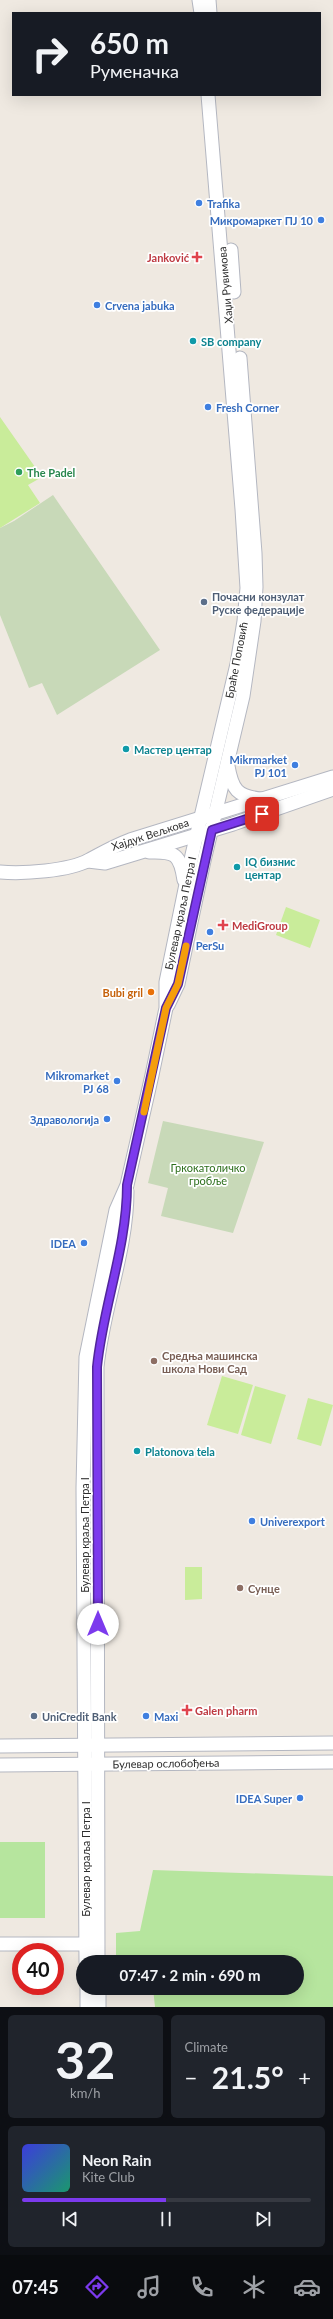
<!DOCTYPE html>
<meta charset="utf-8">
<style>
:root{--surface:#171b24;--page:#20242c;--text:#f1f3f6;--muted:#9ea1a6;--line:#363941;--accent:#7c3aed}
body{margin:0;font-family:Lato,sans-serif;background:var(--page);color:var(--text);height:100vh;display:flex;flex-direction:column;font-size:15px;white-space:nowrap}
*{box-sizing:border-box;margin:0}
p{font-size:13px;color:var(--muted)}
.icon{flex:none;width:22px;height:22px;fill:none;stroke:currentColor;stroke-width:2;stroke-linecap:round;stroke-linejoin:round}
.map{position:relative;height:2007px;overflow:hidden}
.details{display:flex;flex-direction:column;gap:8px;padding:8px;background:#0d0f14;flex:1}
.details>*{flex:none}
.banner{position:absolute;left:12px;top:12px;width:309px;height:84px;border-radius:0px;box-shadow:0 4px 16px #0002;background:#171b24;color:var(--text);overflow:hidden}
.speed{position:absolute;left:12px;top:1943px;display:flex;gap:8px;font-size:20px;font-weight:700;text-align:center}
.speed>*{display:grid;place-content:center;width:52px;height:52px;border-radius:50%;background:var(--surface);box-shadow:0 4px 16px #0002;line-height:1}
.speed .limit{border:6px solid #d22;background:#fff;color:#111}
.pin{position:absolute;display:grid;place-items:center;width:34px;height:34px;color:#fff;margin:-17px;border-radius:8px;box-shadow:0 2px 6px #0006}
.me{position:absolute;width:44px;margin:-22px;rotate:0deg;stroke-linejoin:round;filter:drop-shadow(0 0 3px #0008)}
.turn{display:flex;align-items:center;gap:14px;height:84px;padding:0 12px;font-size:18px}
.turn .icon{width:52px;height:52px;stroke-width:2.5}
.turn b{display:block;font-size:28px;line-height:34px}
.big{font-size:30px;font-weight:700;line-height:1.1}
.details .card{flex:1;display:flex;flex-direction:column;justify-content:center;gap:6px;min-width:0;padding:0 14px;border-radius:6px;background:var(--page)}
.details .dial{align-items:center;gap:0}
.dial b{font-size:52px;line-height:1}
.song{display:flex;align-items:center;gap:12px}
.cover{width:48px;height:48px;border-radius:6px;background:linear-gradient(135deg,hsl(240 70% 55%),hsl(160 70% 35%))}
.played{height:4px;border-radius:2px;background:linear-gradient(90deg,var(--accent) 50%,var(--line) 50%)}
.keys{display:flex;justify-content:space-around;direction:ltr}
.heat{display:flex;justify-content:space-between;align-items:center;font-size:22px;direction:ltr}
.details .tiles{flex:1;display:grid;gap:8px;grid-template-columns:1fr 1fr}
.card:last-child{grid-column:span 2}
.trip{position:absolute;left:76px;top:1955px;width:228px;height:40px;border-radius:20px;background:var(--surface);box-shadow:0 4px 16px #0002;font-weight:700;line-height:40px;text-align:center}
.tabs{display:flex;height:64px;justify-content:space-around;align-items:center;background:#090b0e;color:var(--muted)}
.tabs .icon{width:28px;height:28px}
.tabs .on{color:var(--accent)}
.tabs b{font-size:18px;color:var(--text)}
.map>svg:first-child{display:block}
.green{fill:#b6e59e}
.cemetery{fill:#c8d9b8}
.pitch{fill:#c9ec9a}
.lines{fill:none;stroke-linecap:round;stroke-linejoin:round}
.secondary-casing{stroke:#b4b7c1;stroke-width:15}
.secondary{stroke:#fff;stroke-width:13}
.route-casing{stroke:#51269a;stroke-width:10}
.route{stroke:#7c3aed;stroke-width:7}
.slow{stroke:#f59e0b;stroke-width:7}
.shop-dot{fill:#3f7fe0;stroke:#fff;stroke-width:1.5}
.health-dot{fill:#e0444e;stroke:#fff;stroke-width:1.5}
.culture-dot{fill:#0f9aa8;stroke:#fff;stroke-width:1.5}
.leisure-dot{fill:#2e9e5b;stroke:#fff;stroke-width:1.5}
.service-dot{fill:#5c6f8a;stroke:#fff;stroke-width:1.5}
.food-dot{fill:#e8710a;stroke:#fff;stroke-width:1.5}
.education-dot{fill:#8d6e63;stroke:#fff;stroke-width:1.5}
.labels{text-anchor:middle;dominant-baseline:central;stroke-width:3.5;stroke-linejoin:round;paint-order:stroke}
.shop-label{font-size:11px;font-weight:bold;fill:#366cbe;stroke:#fff;text-anchor:end}
.health-label{font-size:11px;font-weight:bold;fill:#be3a42;stroke:#fff;text-anchor:start}
.street-label{font-size:11px;fill:#2e2e2e;stroke:#fff}
.culture-label{font-size:11px;font-weight:bold;fill:#0d838f;stroke:#fff;text-anchor:start}
.leisure-label{font-size:11px;font-weight:bold;fill:#27864d;stroke:#fff;text-anchor:start}
.service-label{font-size:11px;font-weight:bold;fill:#4e5e75;stroke:#fff;text-anchor:start}
.food-label{font-size:11px;font-weight:bold;fill:#c56008;stroke:#fff;text-anchor:end}
.park-label{font-size:11px;fill:#2c6e1b;stroke:#fff}
.education-label{font-size:11px;font-weight:bold;fill:#785e54;stroke:#fff;text-anchor:start}
</style>
<div class="map">
<svg width="333" height="2007" viewBox="0 0 333 2007">
<rect width="100%" height="100%" fill="#efe9e1"/>
<!-- green -->
<g class="green">
<rect x="0" y="1842" width="45" height="76"/>
<path d="M153,1870L333,1876V2007H155L153,1988H297V1962H116V1933L140,1931Z"/>
</g>
<!-- cemetery -->
<g class="cemetery">
<path d="M53,495L160,650L57,715L42,683L29,688L0,615V528L14,521Z"/>
<path d="M163,1121L264,1142L233,1233L161,1216L168,1188L148,1183Z"/>
</g>
<!-- pitch -->
<g class="pitch">
<path d="M0,417L42,477L28,485L40,503L0,528Z"/>
<path d="M286,907L320,920L310,948L276,935Z"/>
<path d="M222,1376L253,1385L238,1434L207,1425Z"/>
<path d="M255,1386L286,1395L271,1444L241,1435Z"/>
<path d="M308,1398L333,1405L321,1446L297,1439Z"/>
<path d="M185,1567H202V1599L185,1600Z"/>
</g>
<g class="lines">
<!-- secondary casing -->
<g class="secondary-casing">
<g id="secondary">
<path d="M199,0L201,13"/>
<path d="M209,0L210,13"/>
<path d="M231,250L234,292"/>
<path d="M228,766C232,789 237,797 262,799"/>
<path d="M149,852C175,851 180,854 184,880"/>
<path d="M88,861L105,863L233,824L333,789"/>
<path d="M0,872C23,874 69,871 89,860C104,852 114,846 130,840L333,777"/>
<path d="M168,1005L178,984L204,861L243,696L254,621L256,587L255,553L240,358"/>
<path d="M0,1746L333,1743"/>
<path d="M0,1765L333,1762"/>
<path d="M0,1944H94"/>
<path d="M86,1962L83,1488L86,1357L116,1210L127,1185L152,1075L166,1008V982L192,855L237,664L244,621L247,588L242,509L208,95"/>
<path d="M98,1962L97,1367C103,1308 127,1250 127,1191"/>
<path d="M87,1988V2007"/>
<path d="M99,1988V2007"/>
</g>
</g>
<!-- secondary -->
<use href="#secondary" class="secondary"/>
</g>
<g class="lines">
<!-- route casing -->
<g class="route-casing">
<path id="route" d="M98,1624L97,1367C103,1306 127,1247 127,1185L166,1008L178,984L212,830L262,814"/>
</g>
<!-- route -->
<use href="#route" class="route"/>
<!-- slow -->
<path class="slow" d="M144,1112L166,1008L178,984L186,946"/>
</g>
<!-- markers -->
<g class="shop-dot">
<circle cx="199" cy="203" r="4"/>
<circle cx="321" cy="220" r="4"/>
<circle cx="97" cy="305" r="4"/>
<circle cx="208" cy="407" r="4"/>
<circle cx="295" cy="765" r="4"/>
<circle cx="210" cy="932" r="4"/>
<circle cx="117" cy="1081" r="4"/>
<circle cx="107" cy="1119" r="4"/>
<circle cx="84" cy="1243" r="4"/>
<circle cx="252" cy="1521" r="4"/>
<circle cx="146" cy="1716" r="4"/>
<circle cx="300" cy="1798" r="4"/>
</g>
<g class="health-dot">
<path d="M195 251h4v4h4v4h-4v4h-4v-4h-4v-4h4z"/>
<path d="M221 919h4v4h4v4h-4v4h-4v-4h-4v-4h4z"/>
<path d="M185 1704h4v4h4v4h-4v4h-4v-4h-4v-4h4z"/>
</g>
<g class="culture-dot">
<circle cx="193" cy="341" r="4"/>
<circle cx="126" cy="749" r="4"/>
<circle cx="237" cy="867" r="4"/>
<circle cx="137" cy="1451" r="4"/>
</g>
<circle class="leisure-dot" cx="19" cy="472" r="4"/>
<g class="service-dot">
<circle cx="204" cy="602" r="4"/>
<circle cx="34" cy="1716" r="4"/>
</g>
<circle class="food-dot" cx="151" cy="992" r="4"/>
<g class="education-dot">
<circle cx="154" cy="1361" r="4"/>
<circle cx="240" cy="1588" r="4"/>
</g>
<g class="labels">
<!-- shop labels -->
<g class="shop-label">
<text x="207" y="203" text-anchor="start">Trafika</text>
<text x="313" y="220">Микромаркет ПЈ 10</text>
<text x="105" y="305" text-anchor="start">Crvena jabuka</text>
<text x="216" y="407" text-anchor="start">Fresh Corner</text>
<text x="287" y="759">Mikrmarket<tspan x="287" dy="13">PJ 101</tspan></text>
<text x="210" y="945" text-anchor="middle">PerSu</text>
<text x="109" y="1075">Mikromarket<tspan x="109" dy="13">PJ 68</tspan></text>
<text x="99" y="1119">Здравологија</text>
<text x="76" y="1243">IDEA</text>
<text x="260" y="1521" text-anchor="start">Univerexport</text>
<text x="154" y="1716" text-anchor="start">Maxi</text>
<text x="292" y="1798">IDEA Super</text>
</g>
<!-- health labels -->
<g class="health-label">
<text x="189" y="257" text-anchor="end">Janković</text>
<text x="232" y="925">MediGroup</text>
<text x="195" y="1710">Galen pharm</text>
</g>
<!-- street labels -->
<g class="street-label">
<text transform="translate(225 285) rotate(-95)">Хаџи Рувимова</text>
<text transform="translate(236 660) rotate(-79)">Браће Поповић</text>
<text transform="translate(150 834) rotate(-18)">Хајдук Вељкова</text>
<text transform="translate(180 913) rotate(-78)">Булевар краља Петра I</text>
<text transform="translate(84 1535) rotate(-90)">Булевар краља Петра I</text>
<text transform="translate(166 1763) rotate(-1)">Булевар ослобођења</text>
<text transform="translate(85 1859) rotate(-90)">Булевар краља Петра I</text>
</g>
<!-- culture labels -->
<g class="culture-label">
<text x="201" y="341">SB company</text>
<text x="134" y="749">Мастер центар</text>
<text x="245" y="861">IQ бизнис<tspan x="245" dy="13">центар</tspan></text>
<text x="145" y="1451">Platonova tela</text>
</g>
<!-- leisure labels -->
<g class="leisure-label">
<text x="27" y="472">The Padel</text>
</g>
<!-- service labels -->
<g class="service-label">
<text x="212" y="596">Почасни конзулат<tspan x="212" dy="13">Руске федерације</tspan></text>
<text x="42" y="1716">UniCredit Bank</text>
</g>
<!-- food labels -->
<g class="food-label">
<text x="143" y="992">Bubi gril</text>
</g>
<!-- park labels -->
<g class="park-label">
<text x="208" y="1167">Гркокатоличко<tspan x="208" dy="13">гробље</tspan></text>
</g>
<!-- education labels -->
<g class="education-label">
<text x="162" y="1355">Средња машинска<tspan x="162" dy="13">школа Нови Сад</tspan></text>
<text x="248" y="1588">Сунце</text>
</g>
</g>
</svg>
<div class="speed"><div class="limit">40</div></div>
<div class="pin" style="left:262px;top:814px;background:#d93025"><svg class="icon" aria-label="arrive" viewBox="0 0 24 24"><path d="M6 21V4h12l-3 4 3 4H6"/></svg></div>
<svg class="me" style="left:98px;top:1624px" viewBox="-20 -20 40 40"><circle r="19" fill="#fff"/><path d="M0-13L10 11 0 6-10 11z" fill="#7c3aed"/></svg>
<div class="trip">07:47 · 2 min · 690 m</div>
<div class="banner">
<div class="turn"><svg class="icon" aria-label="right" viewBox="0 0 24 24"><path d="M7 20v-9h11M14 6l5 5-5 5"/></svg><div><b>650 m</b>Руменачка</div></div>
</div>
</div>
<section class="details">
<div class="tiles">
<div class="card dial"><b>32</b><p>km/h</p></div>
<div class="card"><p>Climate</p>
<div class="heat"><a>−</a><b class="big">21.5°</b><a>+</a></div>
</div>
<div class="card">
<div class="song"><i class="cover"></i><div><b>Neon Rain</b><p>Kite Club</p></div></div>
<div class="played"></div>
<div class="keys"><svg class="icon" aria-label="previous" viewBox="0 0 24 24"><path d="M18 5L8 12l10 7zM5 5v14"/></svg><svg class="icon" aria-label="pause" viewBox="0 0 24 24"><path d="M8 5v14M16 5v14"/></svg><svg class="icon" aria-label="next" viewBox="0 0 24 24"><path d="M6 5l10 7-10 7zM19 5v14"/></svg></div>
</div>
</div>
</section>
<nav class="tabs">
<b>07:45</b>
<svg class="icon on" aria-label="directions" viewBox="0 0 24 24"><path d="M12 3l9 9-9 9-9-9zM9 14v-3h6M13 9l2 2-2 2"/></svg>
<svg class="icon" aria-label="music" viewBox="0 0 24 24"><path d="M9 18V5l10-2v13"/><circle cx="6" cy="18" r="3"/><circle cx="16" cy="16" r="3"/></svg>
<svg class="icon" aria-label="phone" viewBox="0 0 24 24"><path d="M5 4h4l2 5-3 2q2 4 5 5l2-3 5 2v4C11 20 4 13 5 4z"/></svg>
<svg class="icon" aria-label="climate" viewBox="0 0 24 24"><path d="M12 3v18M4 7l16 10M4 17L20 7"/></svg>
<svg class="icon" aria-label="car" viewBox="0 0 24 24"><path d="M5 17H2v-5l4-1 3-4h7l3 4 3 1v5h-3M9 17h6M6 11h13"/><circle cx="7" cy="17" r="2"/><circle cx="17" cy="17" r="2"/></svg>
</nav>
